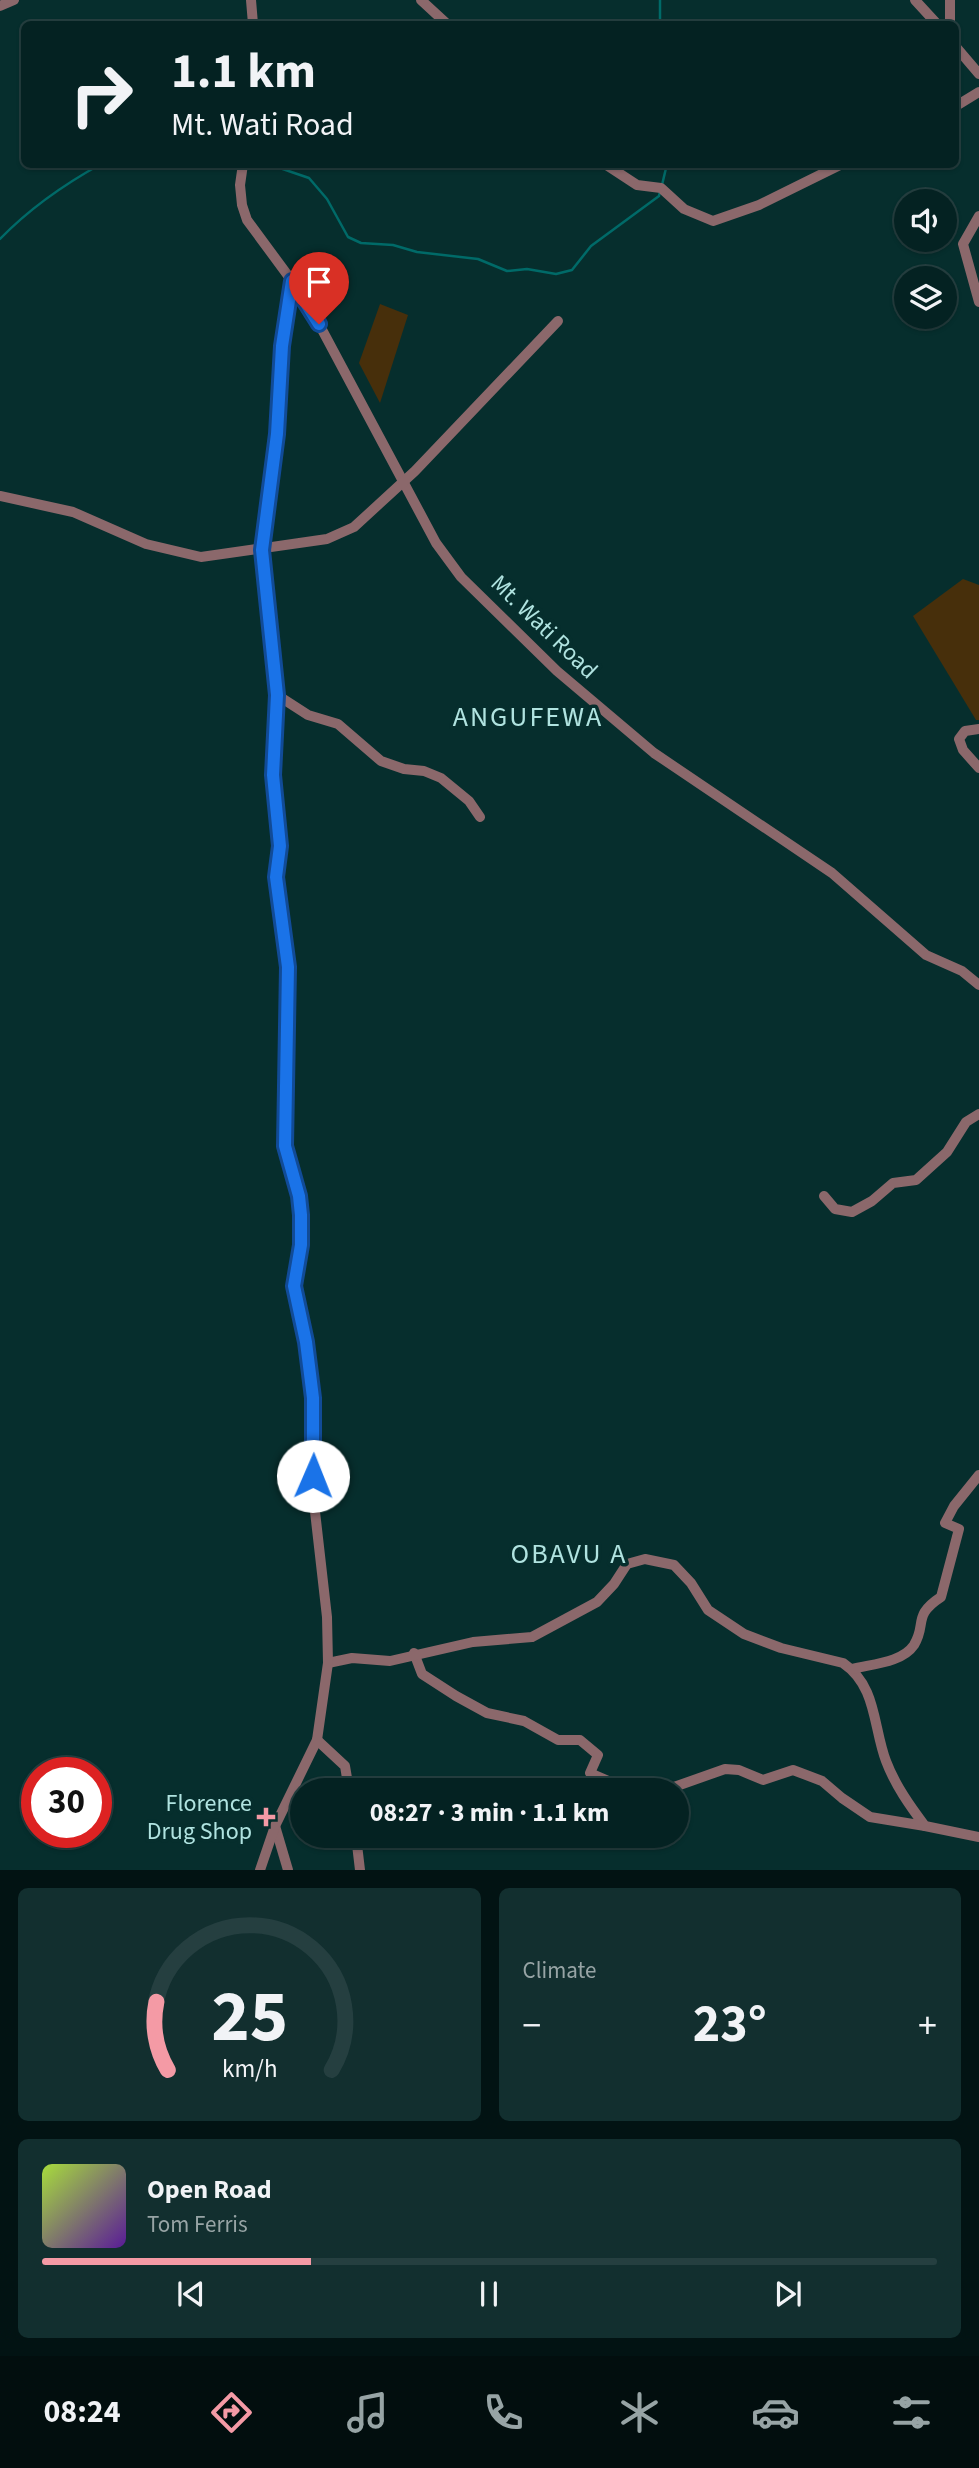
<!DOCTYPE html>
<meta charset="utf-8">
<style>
:root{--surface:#042222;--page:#122f2f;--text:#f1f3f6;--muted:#97a4a5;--line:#253f40;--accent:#f49aa5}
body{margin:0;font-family:"Source Sans 3",sans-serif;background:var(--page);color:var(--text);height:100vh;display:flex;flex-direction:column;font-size:26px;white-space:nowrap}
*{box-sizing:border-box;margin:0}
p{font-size:23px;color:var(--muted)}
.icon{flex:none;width:38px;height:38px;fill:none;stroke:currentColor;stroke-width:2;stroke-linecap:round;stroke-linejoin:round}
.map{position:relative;height:1870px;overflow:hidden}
.details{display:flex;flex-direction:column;gap:18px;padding:18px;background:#021313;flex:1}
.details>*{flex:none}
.top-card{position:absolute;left:21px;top:21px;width:938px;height:147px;border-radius:10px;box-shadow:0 2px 5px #0004,0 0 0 2px var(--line);background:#042222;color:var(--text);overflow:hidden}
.buttons{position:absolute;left:894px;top:189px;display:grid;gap:14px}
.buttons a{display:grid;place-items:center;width:63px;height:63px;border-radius:50%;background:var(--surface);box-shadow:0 2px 5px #0004,0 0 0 2px var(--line);font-size:35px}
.speed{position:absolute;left:21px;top:1757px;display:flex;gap:14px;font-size:35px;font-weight:700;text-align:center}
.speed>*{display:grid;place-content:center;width:91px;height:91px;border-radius:50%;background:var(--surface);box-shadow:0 2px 5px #0004,0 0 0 2px var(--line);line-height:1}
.speed .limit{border:10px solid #d22;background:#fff;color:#111}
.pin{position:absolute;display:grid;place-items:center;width:60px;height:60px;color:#fff;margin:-72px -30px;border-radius:50% 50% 50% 0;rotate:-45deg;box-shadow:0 0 7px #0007}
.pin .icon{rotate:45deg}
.me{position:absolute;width:77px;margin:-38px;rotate:1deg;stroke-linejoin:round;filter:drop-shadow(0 0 5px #0008)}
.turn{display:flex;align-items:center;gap:24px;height:147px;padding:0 35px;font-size:32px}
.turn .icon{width:91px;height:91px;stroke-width:2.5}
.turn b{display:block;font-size:49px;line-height:60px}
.big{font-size:52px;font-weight:700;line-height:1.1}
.details .card{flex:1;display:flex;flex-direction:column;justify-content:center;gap:10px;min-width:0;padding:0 24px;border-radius:10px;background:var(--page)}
.details .dial{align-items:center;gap:0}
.dial svg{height:182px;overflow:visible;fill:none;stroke:var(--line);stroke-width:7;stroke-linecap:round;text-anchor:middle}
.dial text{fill:var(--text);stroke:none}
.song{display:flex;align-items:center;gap:21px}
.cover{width:84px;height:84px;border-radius:10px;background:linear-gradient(135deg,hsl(80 70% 55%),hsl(270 70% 35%))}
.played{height:7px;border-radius:4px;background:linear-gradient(90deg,var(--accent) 30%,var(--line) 30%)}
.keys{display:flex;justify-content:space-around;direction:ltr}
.heat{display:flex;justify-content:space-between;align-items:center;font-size:38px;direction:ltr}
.details .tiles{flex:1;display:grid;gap:18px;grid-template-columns:1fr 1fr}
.card:last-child{grid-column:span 2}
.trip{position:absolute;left:290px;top:1778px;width:399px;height:70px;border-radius:35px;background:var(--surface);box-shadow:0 2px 5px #0004,0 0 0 2px var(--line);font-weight:700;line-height:70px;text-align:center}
.tabs{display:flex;height:112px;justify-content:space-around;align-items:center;background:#020e0e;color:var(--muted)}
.tabs .icon{width:49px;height:49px}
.tabs .selected{color:var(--accent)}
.tabs b{font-size:32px;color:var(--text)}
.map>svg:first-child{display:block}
.green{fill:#472f0b}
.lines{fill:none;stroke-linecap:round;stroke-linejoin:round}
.stream{stroke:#006a68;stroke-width:2.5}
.minor{stroke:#8b686b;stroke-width:10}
.route-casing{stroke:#114b97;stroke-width:18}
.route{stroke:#1a73e8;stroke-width:12}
.poi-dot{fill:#f49aa5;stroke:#062e2d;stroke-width:2.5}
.labels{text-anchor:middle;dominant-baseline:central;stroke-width:7;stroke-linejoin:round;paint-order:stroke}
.street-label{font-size:24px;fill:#b0e3e0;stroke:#062e2d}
.poi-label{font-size:24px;fill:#b0e3e0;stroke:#062e2d;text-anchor:end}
.quarter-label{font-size:28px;letter-spacing:2px;fill:#b0e3e0;stroke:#062e2d}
</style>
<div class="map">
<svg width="979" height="1870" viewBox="0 0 979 1870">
<rect width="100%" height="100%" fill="#062e2d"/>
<!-- green -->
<g class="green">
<path d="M380,304L408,315L380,403L359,363Z"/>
<path d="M963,579L979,585V720H976L913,616Z"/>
</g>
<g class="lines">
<!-- stream -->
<g class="stream">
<path d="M660,0V24"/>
<path d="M268,164L309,178L327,199L348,237L361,243L393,245L417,252L478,259L507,271L527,269L556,274L572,270L591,246L659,196L660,191"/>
<path d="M662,185L667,164"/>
<path d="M0,239C30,208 63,185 101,164"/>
</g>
<!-- minor -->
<g class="minor">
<path d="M251,0L253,24"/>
<path d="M421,0L447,24"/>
<path d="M915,0L937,24"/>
<path d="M0,6L14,0"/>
<path d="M950,24V0"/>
<path d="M956,47L979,74"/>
<path d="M956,106L979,92"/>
<path d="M243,164L240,185L242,205L247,220L292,281L319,324L436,543L461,577L557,671L654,753L832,873L926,955L962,971L979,985"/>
<path d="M605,164L637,185L661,188L684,209L713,221L759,205L842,164"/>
<path d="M979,216L963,244L979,302"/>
<path d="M0,496L73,512L146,544L201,557L327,539L354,527L415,471L558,321"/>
<path d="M277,695L308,715L338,724L381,761L404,769L424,771L441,778L469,801L480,817"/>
<path d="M979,729L965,731L959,739L963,750L979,768"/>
<path d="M824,1196L835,1209L852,1212L872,1201L893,1183L916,1180L947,1152L966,1122L979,1114"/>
<path d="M414,1653L422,1674L456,1696L487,1713L524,1721L558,1740H580L598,1755L590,1773L629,1790"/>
<path d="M328,1663L352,1658L390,1661L473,1642L532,1637L597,1602L614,1584L627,1564L645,1559L674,1565L691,1583L708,1610L744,1634L781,1648L843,1663C877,1686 873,1727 886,1761C895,1785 910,1806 925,1826L979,1837"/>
<path d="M852,1669C871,1664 902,1663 914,1645C927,1624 912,1616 941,1597L959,1529L945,1523L954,1506L979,1475"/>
<path d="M317,1740L345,1766L349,1790"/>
<path d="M637,1790L674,1787L725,1769L739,1770L763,1780L793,1770L822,1781L842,1798L870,1817L925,1826"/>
<path d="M275,1826L288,1870"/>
<path d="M356,1836L360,1870"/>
<path d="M260,1870L275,1826L317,1740L328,1663L327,1617L313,1494V1397L306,1342L294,1286L301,1245V1215L299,1196L285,1146L288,967L276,877L280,846L273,775L277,695L262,549L277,434L282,346L292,281"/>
</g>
</g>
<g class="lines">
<!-- route casing -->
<g class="route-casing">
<path id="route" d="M313,1476V1398L306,1342L294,1286L301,1245V1215L299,1196L285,1146L288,967L276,877L280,846L273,775L277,695L262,550L277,434L282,346L292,281L319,324"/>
</g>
<!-- route -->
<use href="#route" class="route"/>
</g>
<!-- markers -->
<path class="poi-dot" d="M262.5 1806.5h7v7h7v7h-7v7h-7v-7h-7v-7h7z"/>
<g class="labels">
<!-- street labels -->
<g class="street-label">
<text transform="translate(544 627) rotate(44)">Mt. Wati Road</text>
</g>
<!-- poi labels -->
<g class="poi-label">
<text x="252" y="1803">Florence<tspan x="252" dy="28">Drug Shop</tspan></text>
</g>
<!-- quarter labels -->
<g class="quarter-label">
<text x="528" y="717">ANGUFEWA</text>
<text x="569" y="1554">OBAVU A</text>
</g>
</g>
</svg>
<div class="buttons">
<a><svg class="icon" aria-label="sound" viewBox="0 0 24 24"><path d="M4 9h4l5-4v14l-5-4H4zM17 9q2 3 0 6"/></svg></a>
<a><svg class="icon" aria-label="layers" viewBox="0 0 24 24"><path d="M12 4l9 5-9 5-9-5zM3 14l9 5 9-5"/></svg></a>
</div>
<div class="speed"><div class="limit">30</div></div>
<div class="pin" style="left:319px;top:324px;background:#d93025"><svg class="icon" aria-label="arrive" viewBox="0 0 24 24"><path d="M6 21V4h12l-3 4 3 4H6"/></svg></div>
<svg class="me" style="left:313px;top:1476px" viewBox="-20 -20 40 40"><circle r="19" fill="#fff"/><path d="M0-13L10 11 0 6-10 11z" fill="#1a73e8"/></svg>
<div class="trip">08:27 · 3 min · 1.1 km</div>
<div class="top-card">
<div class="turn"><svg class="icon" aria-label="right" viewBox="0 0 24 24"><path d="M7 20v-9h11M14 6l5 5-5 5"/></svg><div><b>1.1 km</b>Mt. Wati Road</div></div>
</div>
</div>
<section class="details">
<div class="tiles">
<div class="card dial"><svg viewBox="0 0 100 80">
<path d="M14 69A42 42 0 1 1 86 69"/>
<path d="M14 69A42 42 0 0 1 9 39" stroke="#f49aa5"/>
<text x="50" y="56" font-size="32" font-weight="700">25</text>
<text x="50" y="72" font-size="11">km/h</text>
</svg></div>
<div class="card"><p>Climate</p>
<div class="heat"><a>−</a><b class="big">23°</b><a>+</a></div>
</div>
<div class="card">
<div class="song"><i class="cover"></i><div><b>Open Road</b><p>Tom Ferris</p></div></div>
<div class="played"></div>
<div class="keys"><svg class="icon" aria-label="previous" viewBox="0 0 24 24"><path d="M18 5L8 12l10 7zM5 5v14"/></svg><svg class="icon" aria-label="pause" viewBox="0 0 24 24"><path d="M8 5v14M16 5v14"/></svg><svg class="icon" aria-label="next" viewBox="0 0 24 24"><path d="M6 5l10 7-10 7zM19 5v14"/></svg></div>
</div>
</div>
</section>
<nav class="tabs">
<b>08:24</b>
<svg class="icon selected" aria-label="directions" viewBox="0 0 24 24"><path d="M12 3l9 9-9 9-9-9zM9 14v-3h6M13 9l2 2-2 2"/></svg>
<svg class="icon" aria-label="music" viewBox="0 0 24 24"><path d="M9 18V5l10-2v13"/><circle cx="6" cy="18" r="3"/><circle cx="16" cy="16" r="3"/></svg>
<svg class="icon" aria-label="phone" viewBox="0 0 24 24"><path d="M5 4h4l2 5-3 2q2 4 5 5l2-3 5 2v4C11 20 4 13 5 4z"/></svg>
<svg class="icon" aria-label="climate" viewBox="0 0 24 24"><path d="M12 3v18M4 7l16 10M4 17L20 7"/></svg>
<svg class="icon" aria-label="car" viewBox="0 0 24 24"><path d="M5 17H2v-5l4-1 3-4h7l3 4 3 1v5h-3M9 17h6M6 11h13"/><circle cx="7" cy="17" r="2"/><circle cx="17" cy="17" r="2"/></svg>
<svg class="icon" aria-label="filters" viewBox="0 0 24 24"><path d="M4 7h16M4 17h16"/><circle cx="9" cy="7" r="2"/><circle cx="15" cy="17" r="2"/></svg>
</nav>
